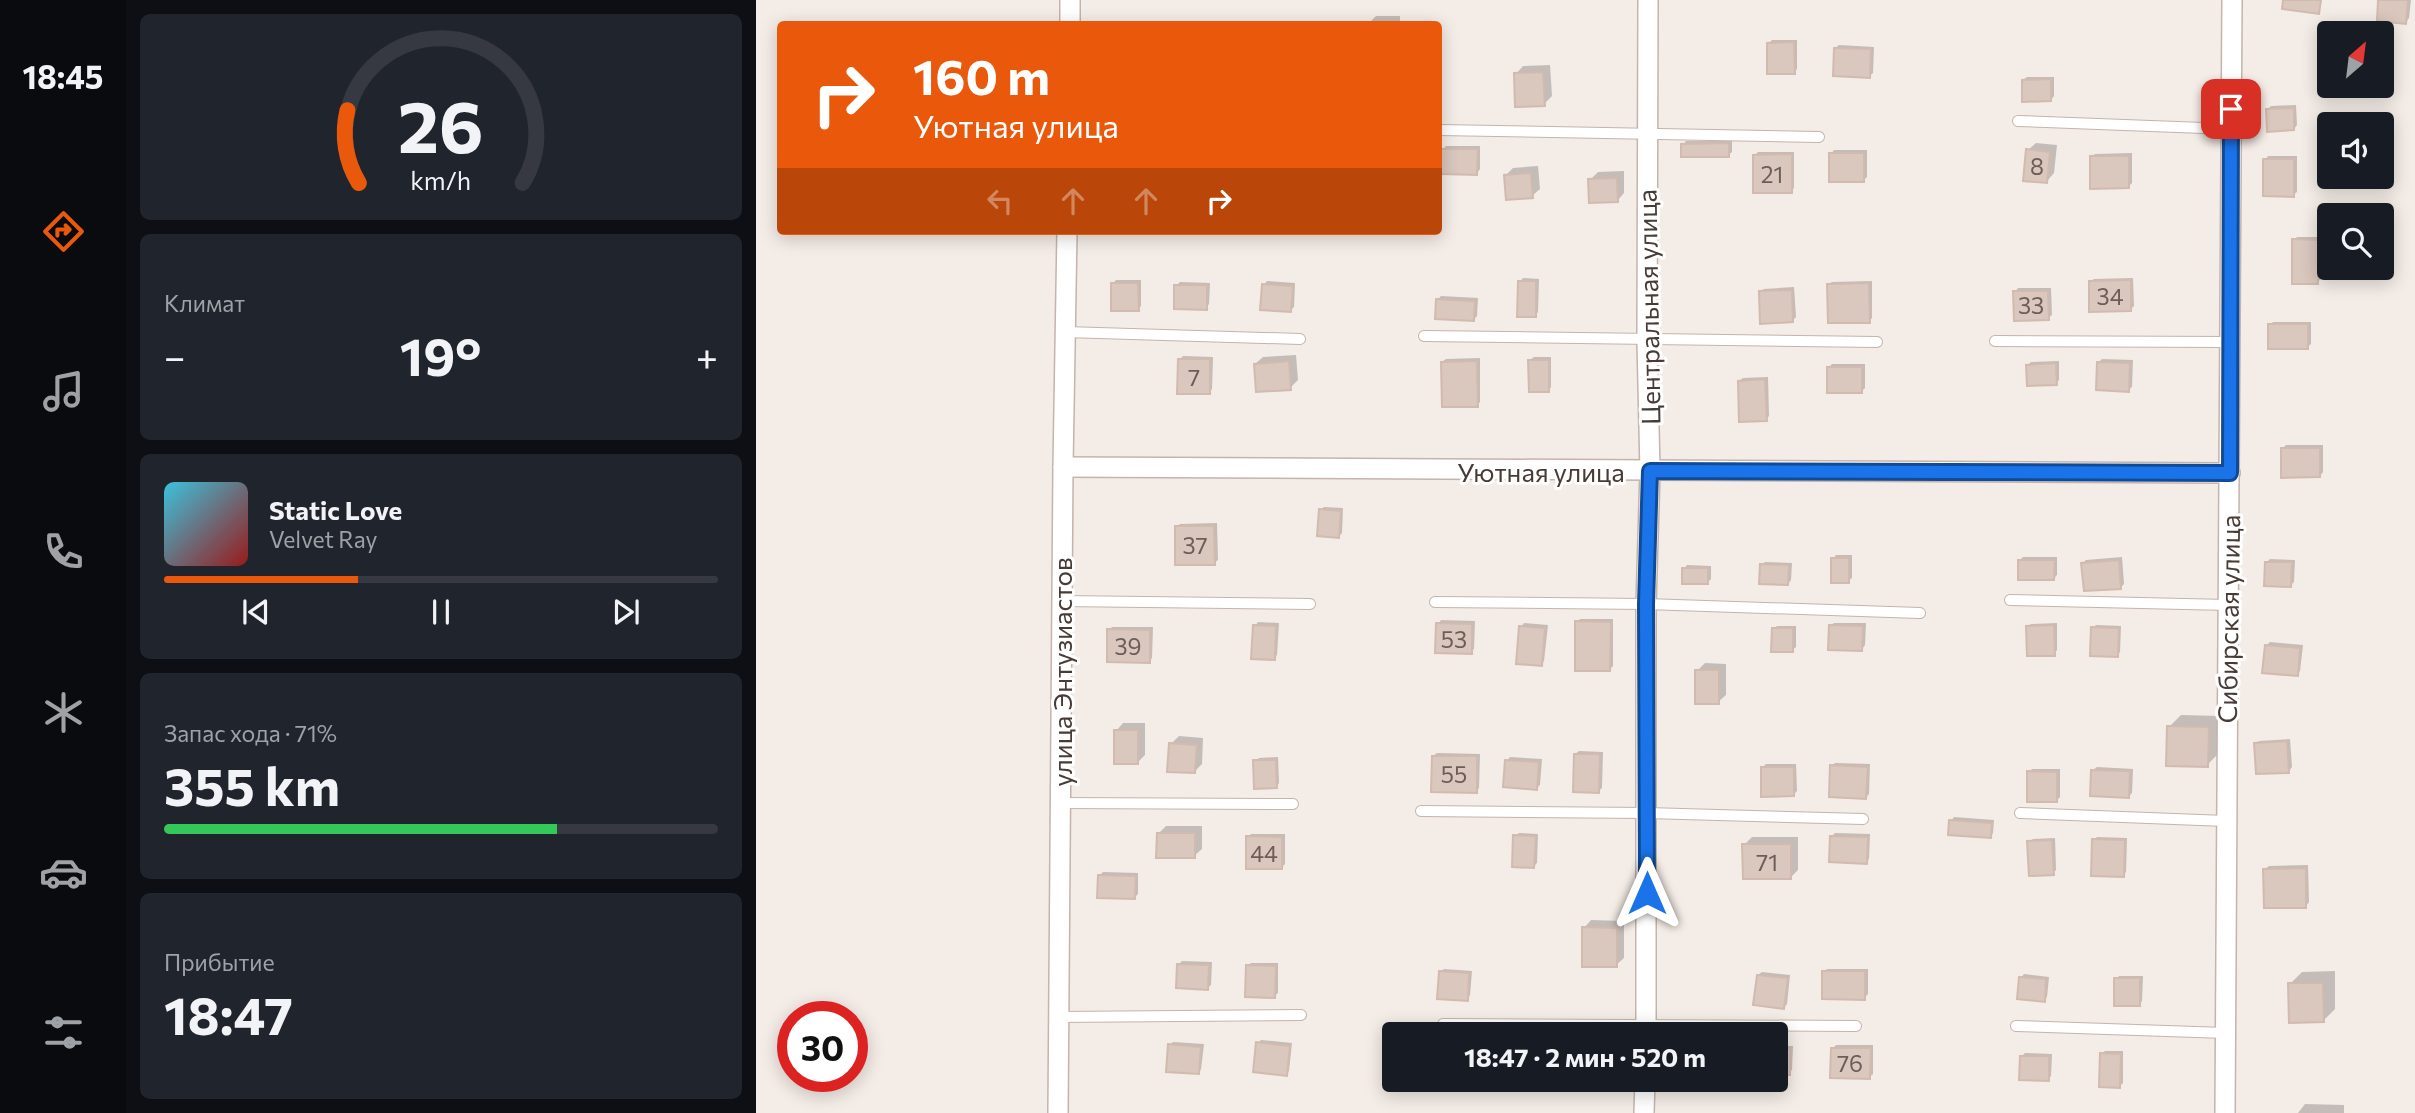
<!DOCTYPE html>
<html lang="ru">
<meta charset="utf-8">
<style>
:root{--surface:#171b24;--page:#20242c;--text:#f1f3f6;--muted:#9ea1a6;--line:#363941;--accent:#ea580c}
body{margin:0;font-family:Commissioner,sans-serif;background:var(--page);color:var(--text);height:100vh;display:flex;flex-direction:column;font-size:26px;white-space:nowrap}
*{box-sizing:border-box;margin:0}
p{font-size:23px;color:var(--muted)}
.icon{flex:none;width:38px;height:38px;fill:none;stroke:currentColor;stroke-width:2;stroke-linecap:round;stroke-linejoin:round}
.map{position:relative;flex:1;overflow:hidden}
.panel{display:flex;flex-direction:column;gap:14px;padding:14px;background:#0d0f14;width:630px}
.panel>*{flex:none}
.hud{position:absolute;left:21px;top:21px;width:665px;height:214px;border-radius:7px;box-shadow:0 4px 18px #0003;background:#ea580c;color:#fff;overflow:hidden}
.needle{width:46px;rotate:28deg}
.buttons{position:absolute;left:1561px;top:21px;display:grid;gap:14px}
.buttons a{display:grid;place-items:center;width:77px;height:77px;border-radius:7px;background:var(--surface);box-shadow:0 4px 18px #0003;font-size:35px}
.speed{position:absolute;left:21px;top:1001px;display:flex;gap:14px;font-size:35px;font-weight:700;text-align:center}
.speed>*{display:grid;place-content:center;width:91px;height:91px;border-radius:50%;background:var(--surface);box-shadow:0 4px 18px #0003;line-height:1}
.speed .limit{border:10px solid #d22;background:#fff;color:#111}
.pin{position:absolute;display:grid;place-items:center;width:60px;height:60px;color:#fff;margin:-30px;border-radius:14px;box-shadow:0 4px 10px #0006}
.me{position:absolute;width:77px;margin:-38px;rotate:0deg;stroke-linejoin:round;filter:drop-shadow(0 0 5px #0008)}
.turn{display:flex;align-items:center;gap:24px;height:147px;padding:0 21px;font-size:32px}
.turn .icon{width:91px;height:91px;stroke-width:2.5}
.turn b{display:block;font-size:49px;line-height:60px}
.lanes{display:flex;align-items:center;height:66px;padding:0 21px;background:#0003;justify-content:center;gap:35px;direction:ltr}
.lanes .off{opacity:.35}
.big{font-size:52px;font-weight:700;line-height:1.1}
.panel .widget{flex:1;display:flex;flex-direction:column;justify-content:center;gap:10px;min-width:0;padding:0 24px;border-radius:10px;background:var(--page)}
.panel .dial{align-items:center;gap:0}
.dial svg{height:182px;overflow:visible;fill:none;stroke:var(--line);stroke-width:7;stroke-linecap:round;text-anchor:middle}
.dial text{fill:var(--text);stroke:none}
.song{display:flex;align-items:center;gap:21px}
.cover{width:84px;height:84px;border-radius:10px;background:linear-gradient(135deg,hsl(190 70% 55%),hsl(0 70% 35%))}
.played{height:7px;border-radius:4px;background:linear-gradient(90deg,var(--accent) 35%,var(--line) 35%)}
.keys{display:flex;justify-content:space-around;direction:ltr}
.heat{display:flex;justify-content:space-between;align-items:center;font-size:38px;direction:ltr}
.charge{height:10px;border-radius:5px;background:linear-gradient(90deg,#34c759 71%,var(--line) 0)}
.trip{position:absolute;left:626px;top:1022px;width:406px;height:70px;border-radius:7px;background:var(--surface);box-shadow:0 4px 18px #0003;font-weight:700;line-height:70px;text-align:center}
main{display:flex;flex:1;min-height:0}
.menu{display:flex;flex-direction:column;width:126px;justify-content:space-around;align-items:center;background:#090b0e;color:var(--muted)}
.menu .icon{width:49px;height:49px}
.menu .selected{color:var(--accent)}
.menu b{font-size:32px;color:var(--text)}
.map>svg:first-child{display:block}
.shadow{fill:#0003}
.building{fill:#dac7be;stroke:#d2baae;stroke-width:2}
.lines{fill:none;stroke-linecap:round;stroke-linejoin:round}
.service-casing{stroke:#c4b4ab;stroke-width:12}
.minor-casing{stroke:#c4b4ab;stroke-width:22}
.service{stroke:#fff;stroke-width:10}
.minor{stroke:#fff;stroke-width:19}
.route-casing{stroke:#114b97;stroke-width:18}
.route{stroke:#1a73e8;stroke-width:12}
.labels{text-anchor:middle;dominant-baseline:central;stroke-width:6;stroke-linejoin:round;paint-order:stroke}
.number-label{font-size:23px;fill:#6c5e57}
.street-label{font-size:26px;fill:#483b35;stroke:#fff}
</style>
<main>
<nav class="menu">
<b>18:45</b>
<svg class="icon selected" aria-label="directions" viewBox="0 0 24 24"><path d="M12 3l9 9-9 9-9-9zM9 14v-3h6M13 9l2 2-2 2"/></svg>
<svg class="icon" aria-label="music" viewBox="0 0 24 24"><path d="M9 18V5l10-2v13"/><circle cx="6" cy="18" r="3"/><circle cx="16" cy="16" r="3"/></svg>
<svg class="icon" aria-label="phone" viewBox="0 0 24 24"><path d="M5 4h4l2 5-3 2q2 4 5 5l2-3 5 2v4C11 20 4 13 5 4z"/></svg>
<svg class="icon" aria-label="climate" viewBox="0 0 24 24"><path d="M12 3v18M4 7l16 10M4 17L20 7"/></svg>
<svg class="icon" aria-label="car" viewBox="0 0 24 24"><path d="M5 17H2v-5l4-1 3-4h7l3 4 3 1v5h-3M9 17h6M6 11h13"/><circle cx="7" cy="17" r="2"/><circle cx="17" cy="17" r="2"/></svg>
<svg class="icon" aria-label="filters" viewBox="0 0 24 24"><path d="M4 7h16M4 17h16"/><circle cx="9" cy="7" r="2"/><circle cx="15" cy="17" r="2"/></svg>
</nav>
<section class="panel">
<div class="widget dial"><svg viewBox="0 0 100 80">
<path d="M14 69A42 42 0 1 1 86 69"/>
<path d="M14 69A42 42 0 0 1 9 37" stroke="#ea580c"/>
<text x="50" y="56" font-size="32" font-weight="700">26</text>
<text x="50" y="72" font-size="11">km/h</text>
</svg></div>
<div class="widget"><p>Климат</p>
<div class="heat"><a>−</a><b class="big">19°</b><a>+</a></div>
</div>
<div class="widget">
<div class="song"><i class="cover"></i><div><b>Static Love</b><p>Velvet Ray</p></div></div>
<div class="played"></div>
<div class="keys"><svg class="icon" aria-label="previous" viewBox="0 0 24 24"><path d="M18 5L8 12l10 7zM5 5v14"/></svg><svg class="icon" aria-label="pause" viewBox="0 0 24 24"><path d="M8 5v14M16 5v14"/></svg><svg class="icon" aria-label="next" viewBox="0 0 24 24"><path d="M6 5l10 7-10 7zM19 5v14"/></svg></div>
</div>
<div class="widget"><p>Запас хода · 71%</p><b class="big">355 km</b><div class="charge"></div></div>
<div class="widget"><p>Прибытие</p><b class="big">18:47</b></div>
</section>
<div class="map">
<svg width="1659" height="1113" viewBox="0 0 1659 1113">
<rect width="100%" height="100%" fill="#f4ece6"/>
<!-- shadow -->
<g class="shadow">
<path d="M1624,0H1655L1653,18L1650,22Z"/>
<path d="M620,16H644V24H612Z"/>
<path d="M1016,40H1041V69L1038,72L1013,43Z"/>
<path d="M1083,45L1118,47L1117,73L1113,76L1079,48Z"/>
<path d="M794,65L796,96L788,104L760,74L767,66Z"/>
<path d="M1271,77H1298V96L1295,100L1267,80Z"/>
<path d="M1540,105L1541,125L1538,129L1512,109L1515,106Z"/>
<path d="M930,141H976V152L972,155L927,145Z"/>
<path d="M1280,143L1301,145L1298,173L1291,181L1272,150Z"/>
<path d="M690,146H724V169L721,173L687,149Z"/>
<path d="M1078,150H1111V177L1108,180L1075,154Z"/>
<path d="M1002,152H1038V188L1035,191L999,155Z"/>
<path d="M1376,153V183L1373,186L1335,157L1339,154Z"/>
<path d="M1512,156H1541V192L1537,195L1509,160Z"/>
<path d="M782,166L784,189L776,196L750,175L757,168Z"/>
<path d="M868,171V193L861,201L834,180L842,172Z"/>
<path d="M1541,237H1565V279L1561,282L1538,240Z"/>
<path d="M767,278L783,279L782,312L779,316L764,282Z"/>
<path d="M1377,278L1378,306L1375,309L1334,282L1338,279Z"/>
<path d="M360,280H385V306L382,309L356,284Z"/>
<path d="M511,281L539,283L538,307L534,310L508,285Z"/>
<path d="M1116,281V318L1113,321L1072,285L1076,282Z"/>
<path d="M424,282L454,283L453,304L450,308L420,286Z"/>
<path d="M1038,287L1040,317L1036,321L1004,292L1008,289Z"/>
<path d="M1262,288H1295L1296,315L1292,318L1259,292Z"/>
<path d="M685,296L722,298L721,316L718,319L682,299Z"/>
<path d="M1517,322H1555V344L1551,347L1514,325Z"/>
<path d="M540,355L542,380L534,388L499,364L507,357Z"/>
<path d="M427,356L457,357L456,389L453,393L423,360Z"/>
<path d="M778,357H795V387L792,391L774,360Z"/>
<path d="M724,358V402L721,405L686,362L690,359Z"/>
<path d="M1346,359L1377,360L1376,387L1372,390L1343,362Z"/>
<path d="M1303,361V380L1300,383L1272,365L1275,362Z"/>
<path d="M1076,364H1109V388L1106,391L1072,368Z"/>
<path d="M1012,377L1013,416L1010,419L983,381L987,378Z"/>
<path d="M1530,445H1567V472L1564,476L1527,448Z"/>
<path d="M568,507L587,508L586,533L583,536L564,510Z"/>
<path d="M461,523L462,560L458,563L420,527L424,524Z"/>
<path d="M1080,555H1096V578L1092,581L1077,559Z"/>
<path d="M1267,557H1301V575L1298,578L1264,560Z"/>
<path d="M1366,557L1368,584L1365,587L1327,563L1330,560Z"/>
<path d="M1514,559L1539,560L1538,582L1535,585L1511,562Z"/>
<path d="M1009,562L1036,563L1035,580L1032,584L1005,565Z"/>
<path d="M931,565L955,566V579L951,583L928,569Z"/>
<path d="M824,619H857V666L853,670L821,622Z"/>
<path d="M685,620L719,621L718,649L715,652L682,624Z"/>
<path d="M502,622L523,623L521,655L518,658L499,626Z"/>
<path d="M768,623L792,625L788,661L785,664L765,627Z"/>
<path d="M1078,623H1110L1109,645L1106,649L1074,626Z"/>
<path d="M1301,623V650L1298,654L1271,627L1275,624Z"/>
<path d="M1340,625L1365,626L1364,652L1361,655L1337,628Z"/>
<path d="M1021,626H1040V647L1036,650L1017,629Z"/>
<path d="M356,627H397L396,658L393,661L353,630Z"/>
<path d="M1514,642L1547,645L1544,671L1541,674L1510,646Z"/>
<path d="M949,663L970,664V695L962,702L941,671Z"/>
<path d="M1425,715L1464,716L1463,753L1451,765L1413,727Z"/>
<path d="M367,723H389V755L381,763L360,731Z"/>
<path d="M423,736L447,738L446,764L438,772L415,744Z"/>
<path d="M1534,739L1536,767L1533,771L1500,744L1503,741Z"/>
<path d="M823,751L847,752L846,788L842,791L819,754Z"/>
<path d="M681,753L724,754L723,788L720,791L677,756Z"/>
<path d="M522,757L523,783L520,787L499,761L503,758Z"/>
<path d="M754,757L786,759L784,785L780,788L751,761Z"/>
<path d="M1079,763L1114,764L1113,794L1109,798L1076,766Z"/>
<path d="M1010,764H1040L1041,791L1037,795L1007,767Z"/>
<path d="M1341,767L1377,769L1376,793L1373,796L1337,770Z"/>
<path d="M1276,769H1304V797L1301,800L1273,772Z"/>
<path d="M1198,817L1238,820L1237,833L1234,836L1195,821Z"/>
<path d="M410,826H446V849L438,856L402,834Z"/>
<path d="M763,833L782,834L781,863L778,866L759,836Z"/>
<path d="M1079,833L1114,834L1113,859L1110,862L1076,836Z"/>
<path d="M495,834H529V864L526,867L492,837Z"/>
<path d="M996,837H1042V870L1035,877L988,845Z"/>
<path d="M1341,837L1371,838L1370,872L1367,875L1338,840Z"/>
<path d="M1299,838L1300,870L1297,873L1273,842L1277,839Z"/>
<path d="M1552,865L1553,902L1550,906L1509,869L1513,866Z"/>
<path d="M347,872L382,873V894L379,897L343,876Z"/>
<path d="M835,920L868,921V958L860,965L828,928Z"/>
<path d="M426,961L456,962L455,985L451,988L423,964Z"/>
<path d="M495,963H522V993L518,996L491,966Z"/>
<path d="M688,969L716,971L714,995L711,999L685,972Z"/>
<path d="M1071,969H1112V994L1108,998L1068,972Z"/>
<path d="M1579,971V1009L1567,1021L1534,984L1546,972Z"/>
<path d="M1006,972L1034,975L1031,1004L1028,1007L1002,975Z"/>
<path d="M1268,974L1293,977L1291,997L1288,1000L1265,978Z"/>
<path d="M1363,976H1387L1386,1001L1383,1005L1360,979Z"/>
<path d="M505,1040L536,1043L533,1071L530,1074L502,1043Z"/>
<path d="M417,1042L448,1044L445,1069L442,1073L414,1045Z"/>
<path d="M1080,1045H1117V1074L1113,1077L1077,1048Z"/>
<path d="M1020,1046H1037L1036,1070L1033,1073H1020Z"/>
<path d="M1349,1051H1367V1083L1364,1086L1346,1054Z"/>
<path d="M1269,1053L1296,1054L1295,1076L1292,1079L1266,1056Z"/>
<path d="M1549,1104L1588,1105V1113H1542Z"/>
</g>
<!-- building -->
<g class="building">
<path d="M1527,0H1565L1563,14L1526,9Z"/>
<path d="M1622,0H1652L1650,24L1621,21Z"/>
<path d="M1038,42L1039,74H1011V43Z"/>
<path d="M1078,48L1115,49L1114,78L1077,76Z"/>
<path d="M787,72L789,106L759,107L758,73Z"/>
<path d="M1295,79V101L1266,102V80Z"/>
<path d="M1538,108V130L1511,132L1510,109Z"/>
<path d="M973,143V157H925V144Z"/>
<path d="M685,149H722L721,175L685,174Z"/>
<path d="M1270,149L1294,152L1291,183L1267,181Z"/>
<rect x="1073" y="153" width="35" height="29"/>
<path d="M1036,154V193H997V155Z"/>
<path d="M1334,156H1373V188L1334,189Z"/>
<path d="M1507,159H1538V197L1507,196Z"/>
<path d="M775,173L777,198L750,200L748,175Z"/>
<path d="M861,178L862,202L833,203L832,179Z"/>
<path d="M1536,239L1563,240L1562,284H1536Z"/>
<path d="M1375,280V311L1333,312V281Z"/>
<path d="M762,281H780V317H761Z"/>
<path d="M355,283H382L383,311H355Z"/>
<path d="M1113,283L1114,323H1072L1071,284Z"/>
<path d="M506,284L537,286L535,312L504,310Z"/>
<path d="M418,285H451V310L418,309Z"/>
<path d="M1036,290L1037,322L1004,324L1003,291Z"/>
<path d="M1257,291H1292L1293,320L1258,321Z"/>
<path d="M680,299L719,301L718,321L679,319Z"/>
<rect x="1512" y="324" width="40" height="25"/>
<path d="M422,359H454V394H421Z"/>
<path d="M772,360H793V392H773Z"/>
<path d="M533,361L535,390L500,392L498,364Z"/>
<path d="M721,361L722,407H686L685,362Z"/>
<path d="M1341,362L1374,363L1373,392L1340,390Z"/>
<path d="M1300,363L1301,385L1271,386L1270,365Z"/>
<rect x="1071" y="367" width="35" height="26"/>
<path d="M1009,379L1011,421L983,422L982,381Z"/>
<path d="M1525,448H1564V477L1525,478Z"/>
<path d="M563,509L585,511L583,538L561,536Z"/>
<path d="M419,526H458L459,565H419Z"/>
<rect x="1075" y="558" width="18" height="25"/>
<path d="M1262,560H1299L1298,580H1262Z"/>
<path d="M1363,560L1365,589L1328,591L1325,563Z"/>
<path d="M1509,562H1536L1535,587L1508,586Z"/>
<path d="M1004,564L1033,565L1032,585L1003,584Z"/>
<rect x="926" y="568" width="26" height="16"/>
<path d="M819,621L855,622L854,671H819Z"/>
<path d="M680,623L716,624V654L679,653Z"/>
<path d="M497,625L520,626L519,660L495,659Z"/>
<path d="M1073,625L1107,626L1106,651L1072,650Z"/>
<path d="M1298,625L1299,656H1271L1270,626Z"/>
<path d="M763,626L789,628L786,666L760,664Z"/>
<path d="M1335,627L1363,628L1362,657L1334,656Z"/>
<path d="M1016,628H1037V652H1015Z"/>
<path d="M351,629L394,630V663L351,662Z"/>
<path d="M1509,645L1544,648L1542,676L1506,673Z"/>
<rect x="939" y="670" width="24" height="34"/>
<path d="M1411,726L1453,727L1452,767L1410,766Z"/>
<rect x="358" y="730" width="24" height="34"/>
<path d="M1531,741L1533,773L1500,774L1498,743Z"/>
<path d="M413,743L441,745L439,773L411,772Z"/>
<path d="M818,754H844L843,793L817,792Z"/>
<path d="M676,756H721V793L675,792Z"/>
<path d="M497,760H520L521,788L498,789Z"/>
<path d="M749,760L783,762L781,790L747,787Z"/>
<path d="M1074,765L1112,767L1110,799L1073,797Z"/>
<path d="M1005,767H1038V796L1005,797Z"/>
<path d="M1335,770L1374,771L1373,798L1334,796Z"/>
<path d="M1271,771L1301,772V802H1271Z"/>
<path d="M1193,820L1236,823L1235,838L1192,835Z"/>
<path d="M401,833H439V858H400Z"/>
<path d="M757,835L780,836L778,868L756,867Z"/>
<path d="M490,836L526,837V869H490Z"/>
<path d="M1074,836L1112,837L1111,864L1073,862Z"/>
<path d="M1336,839L1369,840L1368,877L1335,876Z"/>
<path d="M1296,840L1298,875L1273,876L1271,841Z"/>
<path d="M986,844H1035V879H987Z"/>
<path d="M1550,868V908H1508L1507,869Z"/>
<path d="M342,875L380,876L379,899L341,898Z"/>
<path d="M826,927L861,928V967H826Z"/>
<path d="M421,964L453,965L452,990L420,988Z"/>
<path d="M490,965L520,966L519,998L489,997Z"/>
<path d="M683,971L713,973L712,1001L681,999Z"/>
<path d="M1066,971H1109V1000L1066,999Z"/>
<path d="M1001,975L1032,978L1028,1009L997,1005Z"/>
<path d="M1263,977L1290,979L1289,1002L1261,999Z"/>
<rect x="1358" y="978" width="26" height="28"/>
<path d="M1532,983H1567L1568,1022L1533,1023Z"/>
<path d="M500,1042L534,1046L531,1076L497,1072Z"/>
<path d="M412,1044L445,1047L443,1074L410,1072Z"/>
<path d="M1075,1048H1115L1114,1079L1074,1078Z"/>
<rect x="1020" y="1049" width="14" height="26"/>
<path d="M1344,1053L1365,1054L1364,1088L1343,1087Z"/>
<path d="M1264,1056H1293V1081L1263,1080Z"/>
<path d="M932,1080H966L965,1089L932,1087Z"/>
</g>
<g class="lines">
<!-- service casing -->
<g class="service-casing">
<g id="service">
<path d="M1262,121L1474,129"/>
<path d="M682,130L1063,137"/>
<path d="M309,332L544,339"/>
<path d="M668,336L1121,342"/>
<path d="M1239,341L1475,342"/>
<path d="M1254,600L1472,605"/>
<path d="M305,601L554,604"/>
<path d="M679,602L890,604L1164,613"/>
<path d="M304,803L537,804"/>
<path d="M665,811L891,813L1107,819"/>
<path d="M1264,813L1470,821"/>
<path d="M302,1017L545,1015"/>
<path d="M687,1024L1100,1026"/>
<path d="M1260,1026L1470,1033"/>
</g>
</g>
<!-- minor casing -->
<g class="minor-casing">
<g id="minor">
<path d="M314,24V0"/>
<path d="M307,467L1474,473"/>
<path d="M890,1034V604L894,471L891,341L892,0"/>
<path d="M302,1113L307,467L311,231"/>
<path d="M888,1113L889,1080"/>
<path d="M1469,1113L1476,0"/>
</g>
</g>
<!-- service -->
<use href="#service" class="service"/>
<!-- minor -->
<use href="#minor" class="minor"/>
</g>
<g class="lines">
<!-- route casing -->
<g class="route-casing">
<path id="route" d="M891,893L890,604L894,471L1474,473L1475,109"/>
</g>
<!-- route -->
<use href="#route" class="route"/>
</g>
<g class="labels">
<!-- number labels -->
<g class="number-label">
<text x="1281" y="166">8</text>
<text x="1016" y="174">21</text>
<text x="1354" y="296">34</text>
<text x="1275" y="305">33</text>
<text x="438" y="377">7</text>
<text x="439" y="545">37</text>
<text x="698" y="639">53</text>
<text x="372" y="646">39</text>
<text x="698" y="774">55</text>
<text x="508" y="853">44</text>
<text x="1011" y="862">71</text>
<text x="1094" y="1063">76</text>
</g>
<!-- street labels -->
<g class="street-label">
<text transform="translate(892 307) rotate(-91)">Центральная улица</text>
<text x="785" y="471">Уютная улица</text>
<text transform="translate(1472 619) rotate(-89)">Сибирская улица</text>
<text transform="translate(305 672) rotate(-90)">улица Энтузиастов</text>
</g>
</g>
</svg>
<div class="buttons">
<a><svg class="needle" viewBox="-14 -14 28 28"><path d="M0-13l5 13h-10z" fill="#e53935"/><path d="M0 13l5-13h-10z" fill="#9ea1a6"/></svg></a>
<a><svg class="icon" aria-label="sound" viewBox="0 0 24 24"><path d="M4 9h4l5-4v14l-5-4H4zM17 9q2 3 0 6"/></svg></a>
<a><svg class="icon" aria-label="search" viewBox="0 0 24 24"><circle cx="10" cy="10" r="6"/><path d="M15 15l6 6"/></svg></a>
</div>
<div class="speed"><div class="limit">30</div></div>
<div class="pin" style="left:1475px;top:109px;background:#d93025"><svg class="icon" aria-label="arrive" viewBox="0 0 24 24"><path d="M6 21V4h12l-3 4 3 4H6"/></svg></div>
<svg class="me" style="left:891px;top:893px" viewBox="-20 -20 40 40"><path d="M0-17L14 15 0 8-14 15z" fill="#1a73e8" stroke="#fff" stroke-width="4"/></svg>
<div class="trip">18:47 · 2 мин · 520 m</div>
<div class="hud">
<div class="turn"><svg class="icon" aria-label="right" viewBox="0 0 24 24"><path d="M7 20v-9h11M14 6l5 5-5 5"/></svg><div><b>160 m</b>Уютная улица</div></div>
<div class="lanes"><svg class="icon off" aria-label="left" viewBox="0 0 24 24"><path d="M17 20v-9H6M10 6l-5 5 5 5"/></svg><svg class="icon off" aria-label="ahead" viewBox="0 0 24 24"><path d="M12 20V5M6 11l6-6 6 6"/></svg><svg class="icon off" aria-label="ahead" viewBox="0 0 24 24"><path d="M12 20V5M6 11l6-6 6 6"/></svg><svg class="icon" aria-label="right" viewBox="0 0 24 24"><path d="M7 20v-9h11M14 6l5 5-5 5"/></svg></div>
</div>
</div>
</main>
